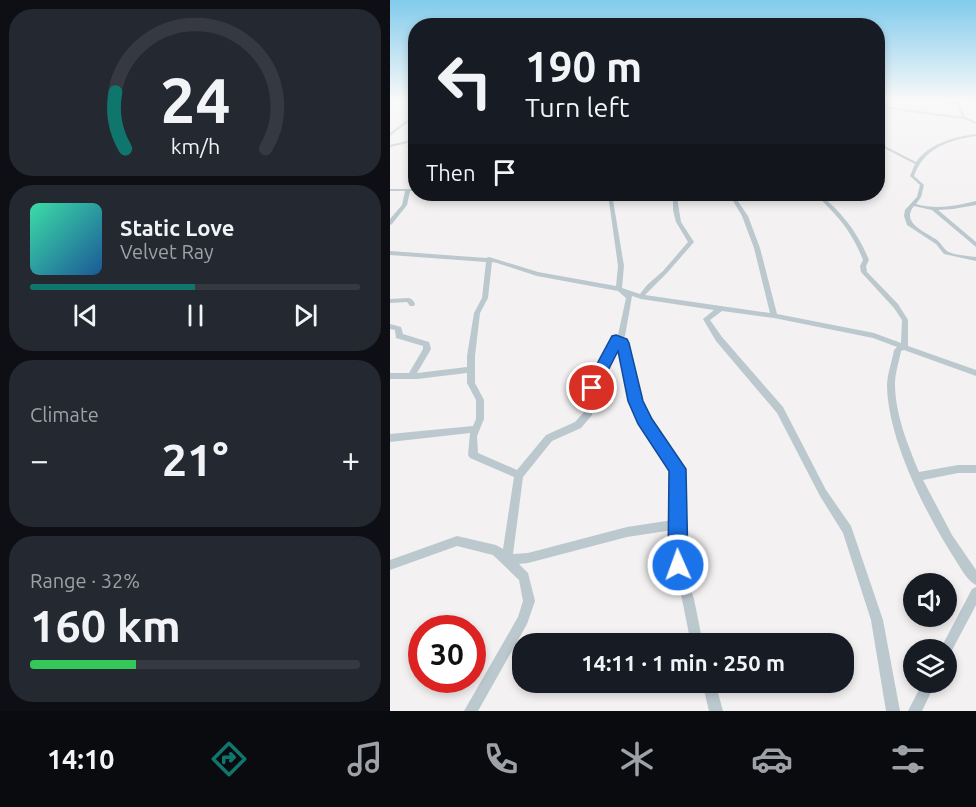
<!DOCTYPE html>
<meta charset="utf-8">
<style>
:root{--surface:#171b24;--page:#242831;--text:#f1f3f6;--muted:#9ea1a6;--line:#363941;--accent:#0f766e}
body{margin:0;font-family:Ubuntu,sans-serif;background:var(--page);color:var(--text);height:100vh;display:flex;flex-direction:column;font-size:22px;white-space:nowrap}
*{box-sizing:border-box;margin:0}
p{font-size:20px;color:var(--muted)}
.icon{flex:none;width:33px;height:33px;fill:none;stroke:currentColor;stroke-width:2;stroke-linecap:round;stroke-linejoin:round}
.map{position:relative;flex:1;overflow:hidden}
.drawer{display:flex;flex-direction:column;gap:9px;padding:9px;background:#0d0f14;width:390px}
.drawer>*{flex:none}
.guide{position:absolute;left:18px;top:18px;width:477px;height:183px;border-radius:24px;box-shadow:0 3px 9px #0003;background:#171b24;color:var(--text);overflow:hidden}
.tools{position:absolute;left:513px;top:573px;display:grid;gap:12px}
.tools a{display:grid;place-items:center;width:54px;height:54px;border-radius:50%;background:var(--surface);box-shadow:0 3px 9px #0003;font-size:30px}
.speed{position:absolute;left:18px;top:615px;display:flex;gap:12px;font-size:30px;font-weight:700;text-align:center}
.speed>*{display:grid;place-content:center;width:78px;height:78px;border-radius:50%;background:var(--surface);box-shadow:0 3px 9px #0003;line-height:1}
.speed .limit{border:9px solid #d22;background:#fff;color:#111}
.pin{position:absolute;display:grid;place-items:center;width:51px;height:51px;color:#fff;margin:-26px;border:3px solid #fff;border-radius:50%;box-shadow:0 2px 6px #0007}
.me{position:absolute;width:66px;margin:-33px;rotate:358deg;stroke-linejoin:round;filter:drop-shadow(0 0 4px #0008)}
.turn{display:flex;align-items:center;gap:21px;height:126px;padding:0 18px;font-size:27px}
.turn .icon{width:78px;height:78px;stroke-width:2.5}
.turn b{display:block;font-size:42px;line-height:51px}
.then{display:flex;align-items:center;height:57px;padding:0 18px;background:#0003;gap:12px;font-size:22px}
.big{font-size:45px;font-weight:700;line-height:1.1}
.drawer .tile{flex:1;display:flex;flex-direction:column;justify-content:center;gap:9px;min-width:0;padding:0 21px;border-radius:24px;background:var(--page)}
.drawer .dial{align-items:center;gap:0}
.dial svg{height:156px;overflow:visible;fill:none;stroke:var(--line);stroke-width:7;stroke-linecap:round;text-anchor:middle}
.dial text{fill:var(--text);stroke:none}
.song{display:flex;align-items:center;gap:18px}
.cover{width:72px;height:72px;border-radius:9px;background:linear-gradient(135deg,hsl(160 70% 55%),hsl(210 70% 35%))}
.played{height:6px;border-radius:3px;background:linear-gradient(90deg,var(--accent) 50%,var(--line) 50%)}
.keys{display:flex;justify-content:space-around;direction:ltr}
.heat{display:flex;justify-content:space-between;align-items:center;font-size:33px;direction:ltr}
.charge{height:9px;border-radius:4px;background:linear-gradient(90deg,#34c759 32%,var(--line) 0)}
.trip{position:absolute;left:122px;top:633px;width:342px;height:60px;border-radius:24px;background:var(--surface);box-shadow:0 3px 9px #0003;font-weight:700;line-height:60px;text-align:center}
.tab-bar{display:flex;height:96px;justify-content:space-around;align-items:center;background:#090b0e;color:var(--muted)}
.tab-bar .icon{width:42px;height:42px}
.tab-bar .on{color:var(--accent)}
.tab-bar b{font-size:27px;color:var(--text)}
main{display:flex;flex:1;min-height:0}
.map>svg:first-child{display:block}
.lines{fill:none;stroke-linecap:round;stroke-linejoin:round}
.minor{fill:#bbc8ce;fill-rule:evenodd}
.route{fill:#1a73e8;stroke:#114b97;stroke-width:1.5}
</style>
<main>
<section class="drawer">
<div class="tile dial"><svg viewBox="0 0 100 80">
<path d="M14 69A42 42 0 1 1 86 69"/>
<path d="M14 69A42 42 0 0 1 9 40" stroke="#0f766e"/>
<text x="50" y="56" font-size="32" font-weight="700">24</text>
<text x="50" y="72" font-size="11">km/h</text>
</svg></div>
<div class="tile">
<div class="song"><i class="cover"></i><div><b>Static Love</b><p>Velvet Ray</p></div></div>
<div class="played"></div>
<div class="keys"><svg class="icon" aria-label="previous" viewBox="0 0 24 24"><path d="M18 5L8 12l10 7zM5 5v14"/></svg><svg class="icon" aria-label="pause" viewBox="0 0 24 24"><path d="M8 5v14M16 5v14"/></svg><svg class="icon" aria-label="next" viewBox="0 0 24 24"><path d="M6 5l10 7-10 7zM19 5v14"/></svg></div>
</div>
<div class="tile"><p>Climate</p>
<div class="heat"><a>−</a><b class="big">21°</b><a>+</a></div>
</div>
<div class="tile"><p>Range · 32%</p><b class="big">160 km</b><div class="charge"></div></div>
</section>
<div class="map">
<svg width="586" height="711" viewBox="0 0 586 711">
<rect width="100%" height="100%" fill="#f3f1f1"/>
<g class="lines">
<!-- minor -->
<g class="minor">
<path d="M489,101H493L492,106L572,117L567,106L544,101L566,104L564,101H568L575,117L586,122V124L573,119L492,108V117L490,118L488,117Z"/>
<path d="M582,101H586V107Z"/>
<path d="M26,113V116L0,136V133Z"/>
<path d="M586,134V136C559,140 534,148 524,176L534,185L531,197L526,204C546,210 566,206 586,201V205L563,209L548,210L586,242V247L542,210L524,206C510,223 536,232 547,240C551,243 553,248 557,251C562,255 579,256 586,257V261L554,254L546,244L517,225L514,216L515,210L527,197L530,185L520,176L525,164L488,145V143H489L526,162C540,143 564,137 586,134Z"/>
<path d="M26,139V141L0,147V145Z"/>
<path d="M0,189H26V191H20L17,205L2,224L0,225V219L12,205L15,191H0Z"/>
<path d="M218,194H222L234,266L232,288L250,294L257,285L273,271L298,242L286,222L283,210V195L285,194H299L297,195L287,196L289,210L291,222L304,242L277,273L255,295L380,313L364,248L352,216L339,194H343L358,216L370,248L387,314L484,333L511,343L512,320L504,308L471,272L470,266L473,260C462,231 447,215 425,194H429C452,212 468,233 479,260L476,266L477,272L508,304L518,320V346L586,370V376L514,350L511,351C509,362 505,373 505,384C505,414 518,445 529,472L568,465H586V473H568L533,480L562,535L586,570V585C576,580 569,565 563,556C535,512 498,439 497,386C497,374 502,362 504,350L507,347L483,338L384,318L332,311L320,320L332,337L393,407L436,490L461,526L493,620L510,711H496L481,620L453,533L430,496L387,413L326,341L313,319L324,310L251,299L242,296L235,336L232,340L237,343L250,401L259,422L293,469V565L304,599L313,644H301L292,599L283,565V530L237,537L138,563L129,564L138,573L145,601L137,624L88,711H74L128,617L133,601L129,580L103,555L67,546L0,570V560L67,536L106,545L113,549L124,477L80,458L78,455L80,433L0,442V434L83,426L86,419V400L77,383V373L27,379H0V373H19L33,349V346L6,338L5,330L0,329V324L11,327L13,334L39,342L41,349L27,373L77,367V356L84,313L92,298L96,262L0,255V251L96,258L99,257L148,272L226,286L228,266ZM102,262L107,263L147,276L228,291L236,298L228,335L215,352L198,388L193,403L195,411L185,422L156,435L127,470L88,453L87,436L94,419V400L85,383V356L90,313L98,298ZM229,344L242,401L252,424L283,470V520L237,527L138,553L123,554L133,477L162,441L191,428L202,415C203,410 201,405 202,401C205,384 219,358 229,344Z"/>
<path d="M19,298C22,299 24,301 25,304L24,306H20L17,302L0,303V299Z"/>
<path d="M586,587V605L560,654L556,656V650H550L552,646L582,589Z"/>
<path d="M312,682H325L333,711H319Z"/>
<path d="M533,682H546L532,711H518Z"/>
</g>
</g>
<!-- sky -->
<linearGradient id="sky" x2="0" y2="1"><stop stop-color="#81cbec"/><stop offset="0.5" stop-color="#faf9f9"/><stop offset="1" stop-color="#faf9f9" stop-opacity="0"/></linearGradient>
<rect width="586" height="201" fill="url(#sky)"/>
<!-- route -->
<path class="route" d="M226,335L237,339L239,343L253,401L262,419L296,469L298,565L295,572L288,575L281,572L278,565L279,471L248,424L238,401L228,351L207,392H196L194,388L222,336Z"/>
</svg>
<div class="tools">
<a><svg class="icon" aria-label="sound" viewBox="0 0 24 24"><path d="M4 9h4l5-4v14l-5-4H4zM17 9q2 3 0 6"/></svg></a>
<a><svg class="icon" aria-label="layers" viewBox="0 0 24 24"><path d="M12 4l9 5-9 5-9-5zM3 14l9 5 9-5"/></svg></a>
</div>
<div class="speed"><div class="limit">30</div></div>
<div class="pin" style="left:202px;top:388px;background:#d93025"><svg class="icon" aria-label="arrive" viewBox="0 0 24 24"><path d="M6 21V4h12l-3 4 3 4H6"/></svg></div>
<svg class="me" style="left:288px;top:565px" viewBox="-20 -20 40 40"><circle r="17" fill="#1a73e8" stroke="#fff" stroke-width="3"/><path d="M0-11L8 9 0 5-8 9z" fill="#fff"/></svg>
<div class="trip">14:11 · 1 min · 250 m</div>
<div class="guide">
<div class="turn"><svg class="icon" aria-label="left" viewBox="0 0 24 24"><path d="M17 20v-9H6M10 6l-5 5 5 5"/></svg><div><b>190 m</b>Turn left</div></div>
<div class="then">Then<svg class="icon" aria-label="arrive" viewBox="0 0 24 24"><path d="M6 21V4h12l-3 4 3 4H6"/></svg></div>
</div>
</div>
</main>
<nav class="tab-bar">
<b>14:10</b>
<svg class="icon on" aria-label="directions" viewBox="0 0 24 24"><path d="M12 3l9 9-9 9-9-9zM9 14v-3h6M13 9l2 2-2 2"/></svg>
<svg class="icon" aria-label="music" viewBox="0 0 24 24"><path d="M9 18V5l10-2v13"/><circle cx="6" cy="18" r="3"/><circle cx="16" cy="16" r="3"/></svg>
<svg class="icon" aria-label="phone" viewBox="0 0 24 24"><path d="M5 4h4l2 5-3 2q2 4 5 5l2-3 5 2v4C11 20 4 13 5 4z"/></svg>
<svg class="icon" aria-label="climate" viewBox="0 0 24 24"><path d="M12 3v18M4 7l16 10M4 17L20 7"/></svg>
<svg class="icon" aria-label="car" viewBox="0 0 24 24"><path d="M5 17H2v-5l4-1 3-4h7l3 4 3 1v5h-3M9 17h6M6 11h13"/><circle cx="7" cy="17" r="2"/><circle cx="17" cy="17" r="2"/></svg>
<svg class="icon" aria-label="filters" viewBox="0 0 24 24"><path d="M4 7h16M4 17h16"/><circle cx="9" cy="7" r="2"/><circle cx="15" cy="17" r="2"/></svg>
</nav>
